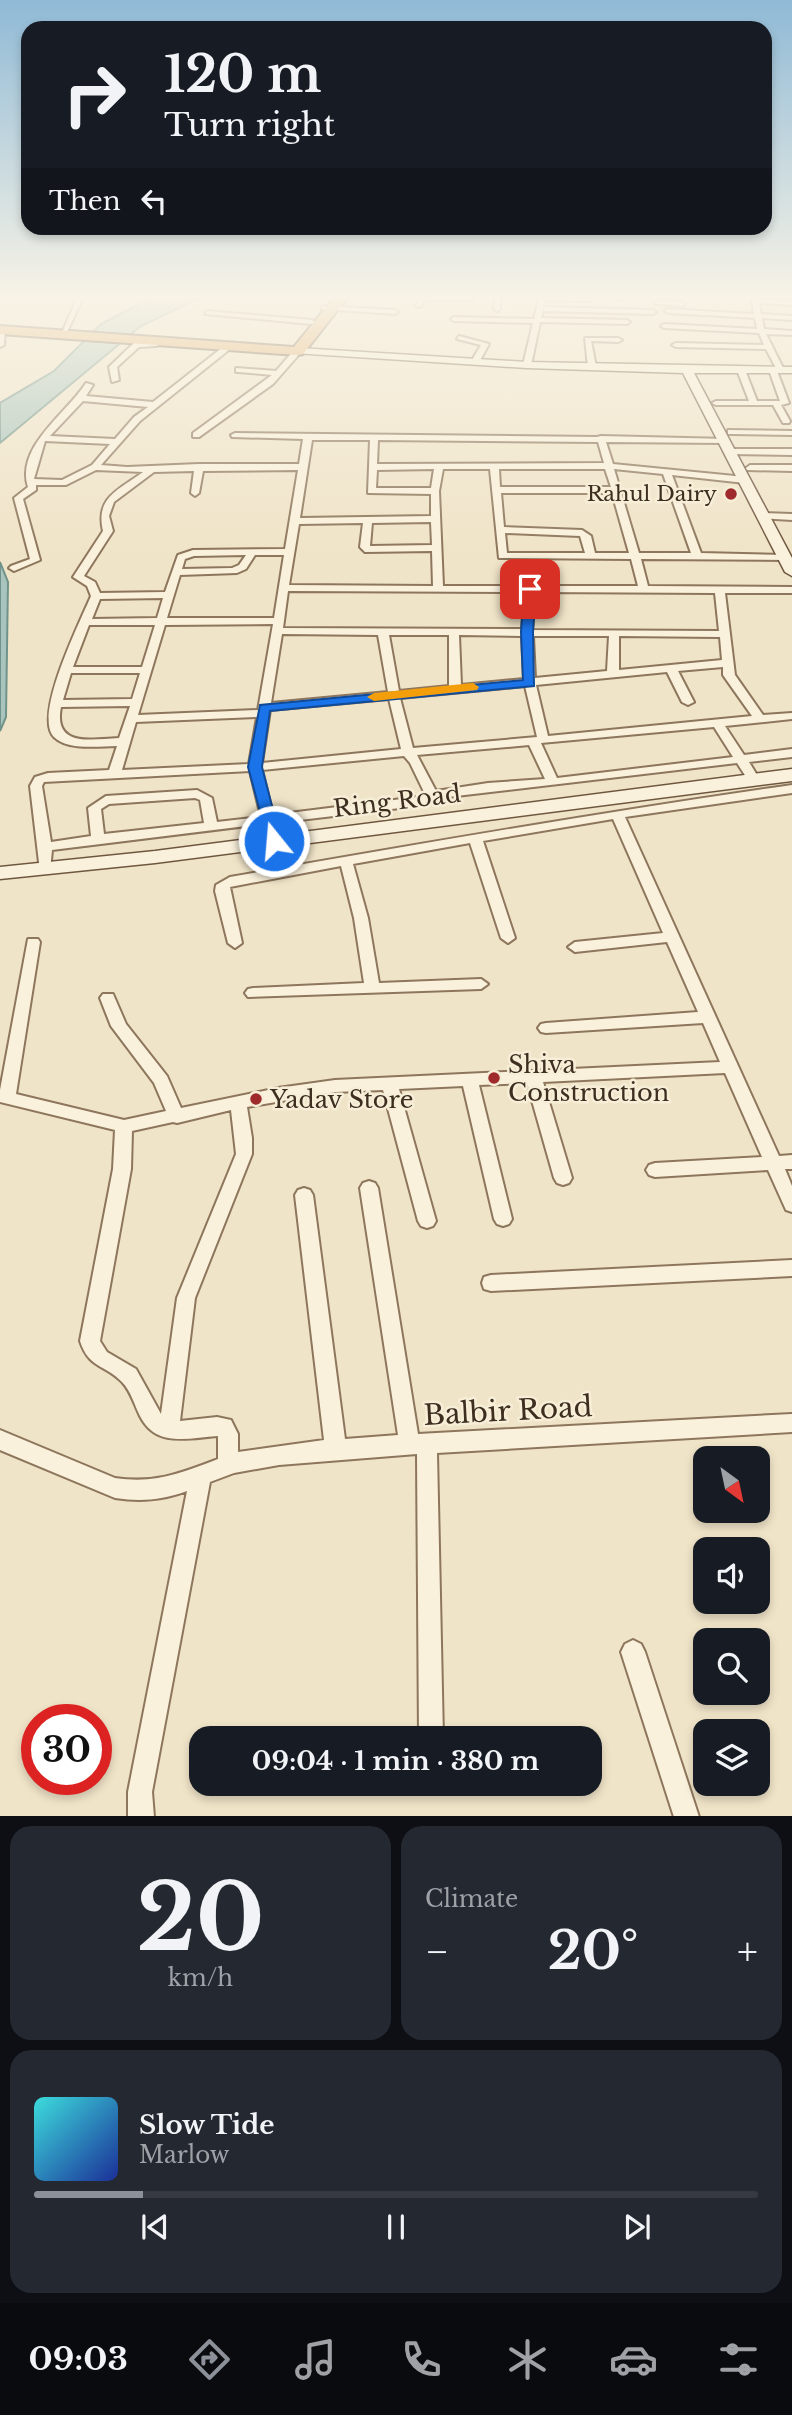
<!DOCTYPE html>
<meta charset="utf-8">
<style>
:root{--surface:#171b24;--page:#242831;--text:#f1f3f6;--muted:#9ea1a6;--line:#363941;--accent:#8c9099}
body{margin:0;font-family:"Libre Baskerville",serif;background:var(--page);color:var(--text);height:100vh;display:flex;flex-direction:column;font-size:26px;white-space:nowrap}
*{box-sizing:border-box;margin:0}
p{font-size:23px;color:var(--muted)}
.icon{flex:none;width:38px;height:38px;fill:none;stroke:currentColor;stroke-width:2;stroke-linecap:round;stroke-linejoin:round}
.map{position:relative;height:1816px;overflow:hidden}
.panel{display:flex;flex-direction:column;gap:10px;padding:10px;background:#0d0f14;flex:1}
.panel>*{flex:none}
.top-card{position:absolute;left:21px;top:21px;width:751px;height:214px;border-radius:21px;box-shadow:0 4px 10px #0003;background:#171b24;color:var(--text);overflow:hidden}
.needle{width:46px;rotate:147deg}
.tools{position:absolute;left:693px;top:1446px;display:grid;gap:14px}
.tools a{display:grid;place-items:center;width:77px;height:77px;border-radius:14px;background:var(--surface);box-shadow:0 4px 10px #0003;font-size:35px}
.speed{position:absolute;left:21px;top:1704px;display:flex;gap:14px;font-size:35px;font-weight:700;text-align:center}
.speed>*{display:grid;place-content:center;width:91px;height:91px;border-radius:50%;background:var(--surface);box-shadow:0 4px 10px #0003;line-height:1}
.speed .limit{border:10px solid #d22;background:#fff;color:#111}
.pin{position:absolute;display:grid;place-items:center;width:60px;height:60px;color:#fff;margin:-30px;border-radius:14px;box-shadow:0 4px 10px #0006}
.me{position:absolute;width:77px;margin:-38px;rotate:343deg;stroke-linejoin:round;filter:drop-shadow(0 0 5px #0008)}
.turn{display:flex;align-items:center;gap:24px;height:147px;padding:0 28px;font-size:32px}
.turn .icon{width:91px;height:91px;stroke-width:2.5}
.turn b{display:block;font-size:49px;line-height:60px}
.then{display:flex;align-items:center;height:66px;padding:0 28px;background:#0003;gap:14px;font-size:26px}
.big{font-size:52px;font-weight:700;line-height:1.1}
.panel .card{flex:1;display:flex;flex-direction:column;justify-content:center;gap:10px;min-width:0;padding:0 24px;border-radius:21px;background:var(--page)}
.panel .dial{align-items:center;gap:0}
.dial b{font-size:91px;line-height:1}
.song{display:flex;align-items:center;gap:21px}
.cover{width:84px;height:84px;border-radius:10px;background:linear-gradient(135deg,hsl(180 70% 55%),hsl(230 70% 35%))}
.played{height:7px;border-radius:4px;background:linear-gradient(90deg,var(--accent) 15%,var(--line) 15%)}
.keys{display:flex;justify-content:space-around;direction:ltr}
.heat{display:flex;justify-content:space-between;align-items:center;font-size:38px;direction:ltr}
.panel .tiles{flex:1;display:grid;gap:10px;grid-template-columns:1fr 1fr}
.card:last-child{grid-column:span 2}
.trip{position:absolute;left:189px;top:1726px;width:413px;height:70px;border-radius:21px;background:var(--surface);box-shadow:0 4px 10px #0003;font-weight:700;line-height:70px;text-align:center}
.tabs{display:flex;height:112px;justify-content:space-around;align-items:center;background:#090b0e;color:var(--muted)}
.tabs .icon{width:49px;height:49px}
.tabs .current{color:var(--accent)}
.tabs b{font-size:32px;color:var(--text)}
.map>svg:first-child{display:block}
.water{fill:#a9c4bc;stroke:#6f938a;stroke-width:2}
.lines{fill:none;stroke-linecap:round;stroke-linejoin:round}
.street-casing{stroke:#8d765c;stroke-width:4}
.secondary-casing{stroke:#6f573f;stroke-width:3}
.highway-casing{stroke:#5b4430;stroke-width:4}
.street{fill:#faf1dc;fill-rule:evenodd}
.secondary{fill:#faf1dc;fill-rule:evenodd}
.highway{fill:#e0a458;fill-rule:evenodd}
.route{fill:#1a73e8;stroke:#114b97;stroke-width:2}
.slow{fill:#f59e0b}
.poi-dot{fill:#9e2a2b;stroke:#f7eed8;stroke-width:2.5}
.labels{text-anchor:middle;dominant-baseline:central;stroke-width:5;stroke-linejoin:round;paint-order:stroke}
.far-poi-label{font-size:21px;fill:#3d2e20;stroke:#f7eed8;text-anchor:end}
.street-label{font-size:24px;fill:#3d2e20;stroke:#f7eed8}
.poi-label{font-size:24px;fill:#3d2e20;stroke:#f7eed8;text-anchor:start}
.near-street-label{font-size:28px;fill:#3d2e20;stroke:#f7eed8}
</style>
<div class="map">
<svg width="792" height="1817" viewBox="0 0 792 1817">
<rect width="100%" height="100%" fill="#f0e4c8"/>
<!-- water -->
<g class="water">
<path d="M158,294H208L141,326L0,443V403L54,371L101,324Z"/>
<path d="M0,562L8,582L6,717L0,731Z"/>
</g>
<g class="lines">
<!-- street casing -->
<g class="street-casing">
<g id="street">
<path d="M79,294H85L66,334L61,335Z"/>
<path d="M469,294H475L472,300H425L420,307L415,306L423,296L468,297Z"/>
<path d="M495,294H501L500,309L497,311L494,309Z"/>
<path d="M540,294L591,299L588,301L545,300L543,307L653,310L656,312L653,314L543,311L541,318L627,320L630,322L627,324L540,322L531,365L527,367L523,365L533,323L454,321L451,319L454,317L534,319Z"/>
<path d="M619,294H625L623,300H619Z"/>
<path d="M751,294H757L758,299L792,301V305L759,303L761,314L792,316V320L762,318L764,329L792,331V335L766,334L784,370L777,371L789,403L781,405L790,421L789,423H783L773,405H716L712,403L716,401H749L737,370L741,368L745,370L757,401H780L769,370L776,368L766,349L676,347L672,345L676,343L764,345L759,333L664,328L661,326L664,324L757,329L755,318L668,313L665,311L668,309L754,314Z"/>
<path d="M658,301L682,302L685,304L682,306L656,304Z"/>
<path d="M323,306L395,310L398,312L395,314L321,309Z"/>
<path d="M207,311L312,320L315,322L312,324L205,314Z"/>
<path d="M0,328L5,330L4,345L0,347Z"/>
<path d="M459,336L489,344L478,364L471,362L481,345L457,339Z"/>
<path d="M585,338H618L622,340L618,342L591,341L596,367L592,369L588,367Z"/>
<path d="M160,342L157,346L139,347L117,367L119,380L112,382L109,367L134,343Z"/>
<path d="M223,347L230,349L140,421L101,465L127,467L199,464H299L303,439L232,437L231,435L235,433L597,437L601,436L728,439L729,441L725,443L606,442L613,464L745,477L749,480L745,483L672,475L701,553L786,555L791,558L789,560L641,559L648,586L792,587V593H725L735,675L763,715L792,713V719L725,726L744,755L792,749V757L749,762L760,780L754,784L750,783L737,763L439,798L437,801L425,805L275,823L281,841L274,845L267,841L263,824L52,850L50,871H40L30,786L35,777L48,773L109,770L117,746C100,746 68,751 54,737C33,716 80,622 91,596L87,586L73,577L103,531C95,497 119,490 143,472L96,470L66,485H36V490L23,499L40,560L14,571L9,568L11,566L30,559L14,498L28,487C15,447 67,413 86,383L93,385L86,396L153,402ZM83,401L148,407L134,417L115,439L50,436ZM312,440H370L368,493L431,494V516L300,518ZM378,440L598,442L604,463L377,464ZM45,441L110,444L92,465L62,480L34,479ZM434,469L431,488H376L377,470ZM443,469H490L499,558L631,559L638,586H443L439,491ZM499,469H605L611,487H500ZM614,469L663,474L691,553H639ZM298,470L285,549L193,550L178,555L165,592L100,593L95,582L84,576L113,531L109,516L114,502L154,472L194,471L191,493L195,496L199,493L203,471ZM501,493H612L629,553H595L591,536L582,530L504,527ZM431,522L432,545L370,546L372,523ZM363,523L360,547L365,552L432,551L433,586L289,585L299,524ZM505,533L580,536L585,553H507ZM246,555L239,565L232,568L182,569L185,559L194,556ZM255,555H284L274,618H167L180,575L237,573L246,569ZM288,591L525,592L522,629L283,628ZM535,592L715,593L719,631L532,630ZM163,598L157,618L92,619L100,599ZM273,624L258,710L138,715L165,625ZM89,625H155L142,667H73ZM282,634L378,635L388,692L271,703ZM389,635H449V686L399,691ZM459,635L522,636L524,679L461,685ZM533,636H609L607,671L535,678ZM619,636L720,637L722,660L619,670ZM723,667V675L752,716L548,736L536,685L667,672L682,702L688,705L694,702L678,671ZM71,673H140L132,699L63,700ZM525,686L537,737L413,748L400,698ZM389,699L401,749L262,763L270,710ZM130,706L119,738C92,739 53,748 61,707ZM257,717L249,764L122,770L136,722ZM714,727L733,757L557,778L541,743ZM529,745L545,779L488,783L436,791L417,755ZM404,756L410,763L426,796L273,815L262,770ZM250,771L261,817L217,822L212,798L197,790L106,796L88,808L91,836L51,842L42,786L44,782ZM195,798L200,800L204,823L104,834L101,809L109,804Z"/>
<path d="M295,349L302,351L273,384L199,437H193V433L272,375L239,372H236V368L276,371Z"/>
<path d="M728,430L792,431V435L731,434H728Z"/>
<path d="M731,449H792V455L728,454L727,452Z"/>
<path d="M750,465H792V471L747,470L746,468Z"/>
<path d="M763,513L792,514V520L760,518V514Z"/>
<path d="M792,785V793L625,817L779,1156L792,1155V1169H785L792,1186V1212L786,1210L768,1170L655,1177L649,1175L646,1170L649,1165L655,1163L762,1157L725,1073L543,1082L572,1178L569,1183L563,1185L557,1183L554,1178L527,1083L479,1085L512,1219L509,1224L503,1226L497,1224L494,1219L463,1086L399,1089L436,1221L433,1226L427,1228L421,1226L418,1221L383,1090L335,1092L247,1107L252,1138V1154L195,1298L180,1421L217,1417L231,1420L238,1434V1452L324,1440L295,1195L298,1190L304,1188L310,1190L313,1195L345,1439L398,1435L360,1188L363,1183L369,1181L375,1183L378,1188L418,1434L792,1414V1432L437,1453L443,1738H419L417,1454L279,1465L234,1473L210,1482L152,1792L154,1817H128V1792L187,1491C162,1500 141,1502 115,1498L0,1450V1430L115,1478C156,1484 181,1473 218,1459V1436C188,1438 156,1448 140,1416C134,1404 131,1391 122,1382C105,1364 89,1369 80,1341L113,1169L115,1130L0,1102V1090L28,939H38L40,942L16,1094L124,1120L166,1111L154,1083L111,1026L100,998L103,994H113L126,1024L167,1076L181,1108L278,1088L335,1080L720,1062L703,1023L546,1033L541,1032L538,1028L541,1024L546,1023L698,1012L667,942L575,952L568,947L575,942L663,933L613,819L483,841L515,938L508,943L501,938L470,843L353,864L368,918L379,983L481,979L488,984L481,989L248,997L245,993L248,989L253,988L364,983L354,918L341,866L230,887L242,943L235,948L228,943L215,891L216,885L230,877C417,844 604,812 792,785ZM231,1110L236,1154L177,1298L161,1414L136,1369L107,1352L100,1341L131,1169L132,1131L173,1122L177,1123Z"/>
<path d="M792,1260V1276L491,1291L484,1289L482,1283L484,1277L491,1275Z"/>
<path d="M633,1640L641,1644L645,1652L699,1817H674L621,1652L625,1644Z"/>
</g>
</g>
<!-- secondary casing -->
<g class="secondary-casing">
<g id="secondary">
<path d="M298,348L527,362L792,367V373H694L792,558V576L785,572L683,373L527,368L294,353V349Z"/>
<path d="M792,769V781L155,863L0,879V867L155,851Z"/>
</g>
</g>
<!-- highway casing -->
<g class="highway-casing">
<path id="highway" d="M337,294H350L303,354L298,355L0,334V326L294,347Z"/>
</g>
<!-- street -->
<use href="#street" class="street"/>
<!-- secondary -->
<use href="#secondary" class="secondary"/>
<!-- highway -->
<use href="#highway" class="highway"/>
</g>
<!-- sky -->
<linearGradient id="sky" x2="0" y2="1"><stop stop-color="#8fbad6"/><stop offset="0.54" stop-color="#f8f3e6"/><stop offset="1" stop-color="#f8f3e6" stop-opacity="0"/></linearGradient>
<rect width="792" height="549" fill="url(#sky)"/>
<!-- route -->
<path class="route" d="M530,585L536,589L533,632L534,686L270,711L262,767L281,841L274,846L269,845L248,767L260,705L523,680L521,632L524,589Z"/>
<!-- slow -->
<path class="slow" d="M473,683L479,687L477,690L374,701L367,697L374,693Z"/>
<!-- markers -->
<g class="poi-dot">
<circle cx="731" cy="494" r="7"/>
<circle cx="494" cy="1078" r="7"/>
<circle cx="256" cy="1099" r="7"/>
</g>
<g class="labels">
<!-- far-poi labels -->
<g class="far-poi-label">
<text x="717" y="494">Rahul Dairy</text>
</g>
<!-- street labels -->
<g class="street-label">
<text transform="translate(397 801) rotate(-7)">Ring Road</text>
</g>
<!-- poi labels -->
<g class="poi-label">
<text x="508" y="1064">Shiva<tspan x="508" dy="28">Construction</tspan></text>
<text x="270" y="1099">Yadav Store</text>
</g>
<!-- near-street labels -->
<g class="near-street-label">
<text transform="translate(508 1411) rotate(-3)">Balbir Road</text>
</g>
</g>
</svg>
<div class="tools">
<a><svg class="needle" viewBox="-14 -14 28 28"><path d="M0-13l5 13h-10z" fill="#e53935"/><path d="M0 13l5-13h-10z" fill="#9ea1a6"/></svg></a>
<a><svg class="icon" aria-label="sound" viewBox="0 0 24 24"><path d="M4 9h4l5-4v14l-5-4H4zM17 9q2 3 0 6"/></svg></a>
<a><svg class="icon" aria-label="search" viewBox="0 0 24 24"><circle cx="10" cy="10" r="6"/><path d="M15 15l6 6"/></svg></a>
<a><svg class="icon" aria-label="layers" viewBox="0 0 24 24"><path d="M12 4l9 5-9 5-9-5zM3 14l9 5 9-5"/></svg></a>
</div>
<div class="speed"><div class="limit">30</div></div>
<div class="pin" style="left:530px;top:589px;background:#d93025"><svg class="icon" aria-label="arrive" viewBox="0 0 24 24"><path d="M6 21V4h12l-3 4 3 4H6"/></svg></div>
<svg class="me" style="left:274px;top:841px" viewBox="-20 -20 40 40"><circle r="17" fill="#1a73e8" stroke="#fff" stroke-width="3"/><path d="M0-11L8 9 0 5-8 9z" fill="#fff"/></svg>
<div class="trip">09:04 · 1 min · 380 m</div>
<div class="top-card">
<div class="turn"><svg class="icon" aria-label="right" viewBox="0 0 24 24"><path d="M7 20v-9h11M14 6l5 5-5 5"/></svg><div><b>120 m</b>Turn right</div></div>
<div class="then">Then<svg class="icon" aria-label="left" viewBox="0 0 24 24"><path d="M17 20v-9H6M10 6l-5 5 5 5"/></svg></div>
</div>
</div>
<section class="panel">
<div class="tiles">
<div class="card dial"><b>20</b><p>km/h</p></div>
<div class="card"><p>Climate</p>
<div class="heat"><a>−</a><b class="big">20°</b><a>+</a></div>
</div>
<div class="card">
<div class="song"><i class="cover"></i><div><b>Slow Tide</b><p>Marlow</p></div></div>
<div class="played"></div>
<div class="keys"><svg class="icon" aria-label="previous" viewBox="0 0 24 24"><path d="M18 5L8 12l10 7zM5 5v14"/></svg><svg class="icon" aria-label="pause" viewBox="0 0 24 24"><path d="M8 5v14M16 5v14"/></svg><svg class="icon" aria-label="next" viewBox="0 0 24 24"><path d="M6 5l10 7-10 7zM19 5v14"/></svg></div>
</div>
</div>
</section>
<nav class="tabs">
<b>09:03</b>
<svg class="icon current" aria-label="directions" viewBox="0 0 24 24"><path d="M12 3l9 9-9 9-9-9zM9 14v-3h6M13 9l2 2-2 2"/></svg>
<svg class="icon" aria-label="music" viewBox="0 0 24 24"><path d="M9 18V5l10-2v13"/><circle cx="6" cy="18" r="3"/><circle cx="16" cy="16" r="3"/></svg>
<svg class="icon" aria-label="phone" viewBox="0 0 24 24"><path d="M5 4h4l2 5-3 2q2 4 5 5l2-3 5 2v4C11 20 4 13 5 4z"/></svg>
<svg class="icon" aria-label="climate" viewBox="0 0 24 24"><path d="M12 3v18M4 7l16 10M4 17L20 7"/></svg>
<svg class="icon" aria-label="car" viewBox="0 0 24 24"><path d="M5 17H2v-5l4-1 3-4h7l3 4 3 1v5h-3M9 17h6M6 11h13"/><circle cx="7" cy="17" r="2"/><circle cx="17" cy="17" r="2"/></svg>
<svg class="icon" aria-label="filters" viewBox="0 0 24 24"><path d="M4 7h16M4 17h16"/><circle cx="9" cy="7" r="2"/><circle cx="15" cy="17" r="2"/></svg>
</nav>
